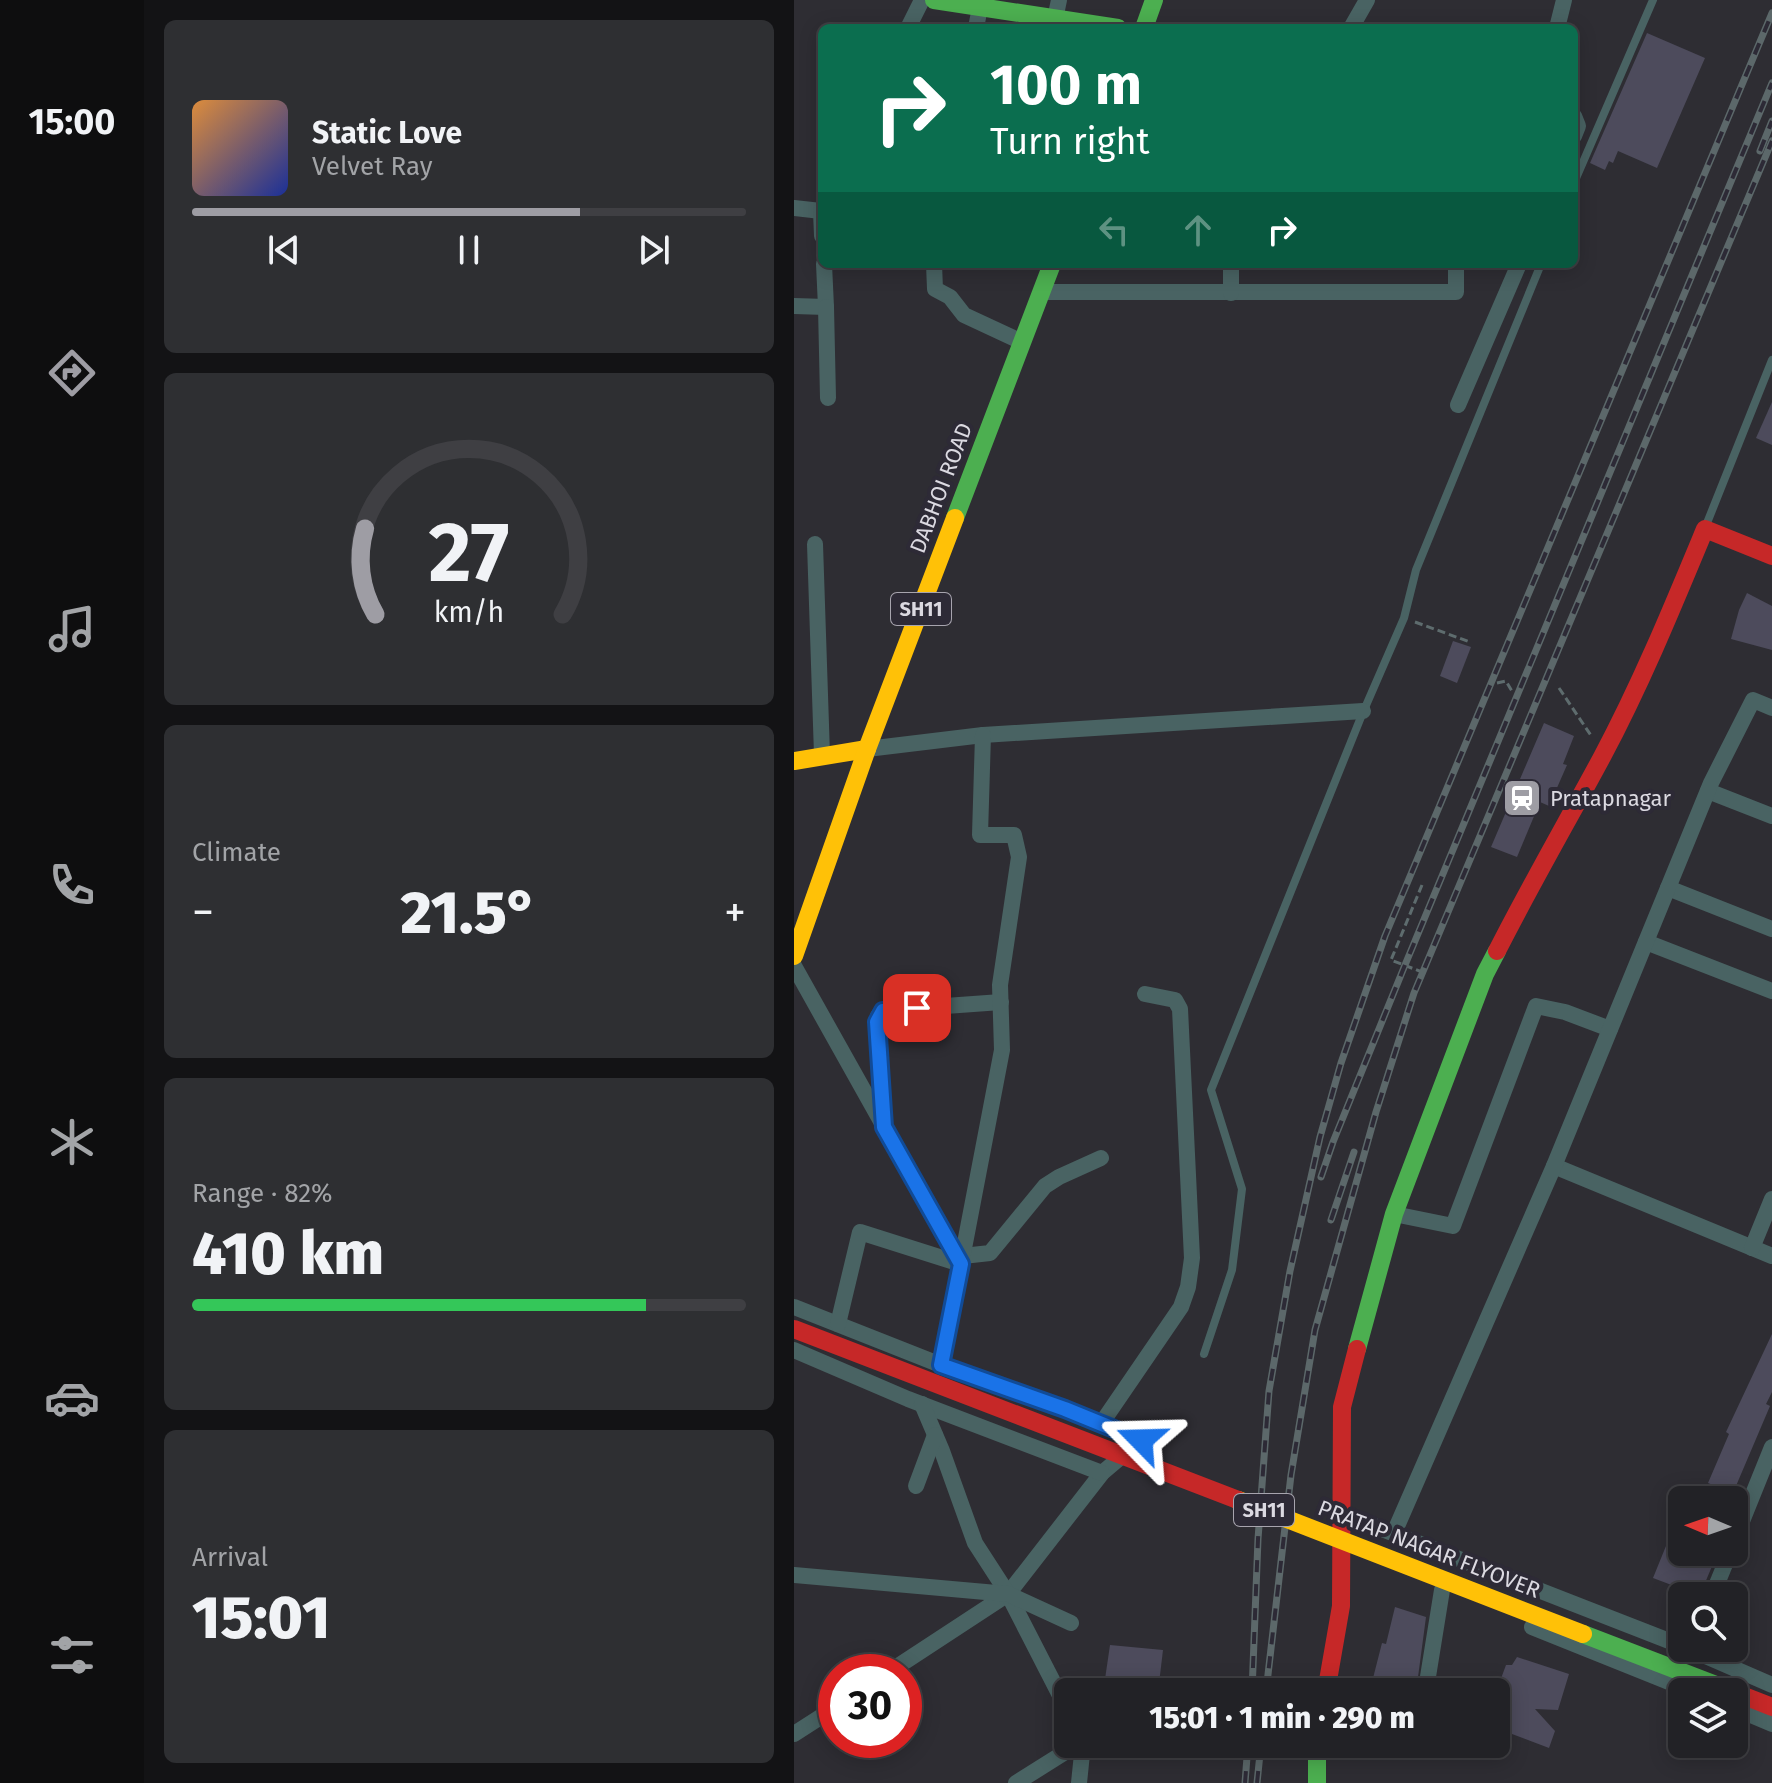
<!DOCTYPE html>
<meta charset="utf-8">
<style>
:root{--surface:#222226;--page:#2e2f32;--text:#f1f3f6;--muted:#a2a4a7;--line:#3f3f43;--accent:#9e9da4}
body{margin:0;font-family:"Fira Sans",sans-serif;background:var(--page);color:var(--text);height:100vh;display:flex;flex-direction:column;font-size:30px;white-space:nowrap}
*{box-sizing:border-box;margin:0}
p{font-size:26px;color:var(--muted)}
.icon{flex:none;width:44px;height:44px;fill:none;stroke:currentColor;stroke-width:2;stroke-linecap:round;stroke-linejoin:round}
.map{position:relative;flex:1;overflow:hidden}
.panel{display:flex;flex-direction:column;gap:20px;padding:20px;background:#131315;width:650px}
.panel>*{flex:none}
.banner{position:absolute;left:24px;top:24px;width:760px;height:244px;border-radius:12px;box-shadow:0 4px 20px #0003,0 0 0 2px var(--line);background:#0b6e4f;color:#fff;overflow:hidden}
.needle{width:52px;rotate:272deg}
.fabs{position:absolute;left:874px;top:1486px;display:grid;gap:16px}
.fabs a{display:grid;place-items:center;width:80px;height:80px;border-radius:12px;background:var(--surface);box-shadow:0 4px 20px #0003,0 0 0 2px var(--line);font-size:40px}
.speed{position:absolute;left:24px;top:1654px;display:flex;gap:16px;font-size:40px;font-weight:700;text-align:center}
.speed>*{display:grid;place-content:center;width:104px;height:104px;border-radius:50%;background:var(--surface);box-shadow:0 4px 20px #0003,0 0 0 2px var(--line);line-height:1}
.speed .limit{border:12px solid #d22;background:#fff;color:#111}
.pin{position:absolute;display:grid;place-items:center;width:68px;height:68px;color:#fff;margin:-34px;border-radius:16px;box-shadow:0 4px 12px #0006}
.me{position:absolute;width:88px;margin:-44px;rotate:292deg;stroke-linejoin:round;filter:drop-shadow(0 0 6px #0008)}
.turn{display:flex;align-items:center;gap:28px;height:168px;padding:0 40px;font-size:36px}
.turn .icon{width:104px;height:104px;stroke-width:2.5}
.turn b{display:block;font-size:56px;line-height:68px}
.lanes{display:flex;align-items:center;height:76px;padding:0 40px;background:#0003;justify-content:center;gap:40px;direction:ltr}
.lanes .off{opacity:.35}
.big{font-size:60px;font-weight:800;line-height:1.1}
.panel .card{flex:1;display:flex;flex-direction:column;justify-content:center;gap:12px;min-width:0;padding:0 28px;border-radius:12px;background:var(--page)}
.panel .dial{align-items:center;gap:0}
.dial svg{height:208px;overflow:visible;fill:none;stroke:var(--line);stroke-width:7;stroke-linecap:round;text-anchor:middle}
.dial text{fill:var(--text);stroke:none}
.song{display:flex;align-items:center;gap:24px}
.cover{width:96px;height:96px;border-radius:12px;background:linear-gradient(135deg,hsl(30 70% 55%),hsl(230 70% 35%))}
.played{height:8px;border-radius:4px;background:linear-gradient(90deg,var(--accent) 70%,var(--line) 70%)}
.keys{display:flex;justify-content:space-around;direction:ltr}
.heat{display:flex;justify-content:space-between;align-items:center;font-size:44px;direction:ltr}
.charge{height:12px;border-radius:6px;background:linear-gradient(90deg,#34c759 82%,var(--line) 0)}
.trip{position:absolute;left:260px;top:1678px;width:456px;height:80px;border-radius:12px;background:var(--surface);box-shadow:0 4px 20px #0003,0 0 0 2px var(--line);font-weight:800;line-height:80px;text-align:center}
main{display:flex;flex:1;min-height:0}
.dock{display:flex;flex-direction:column;width:144px;justify-content:space-around;align-items:center;background:#0e0e0f;color:var(--muted)}
.dock .icon{width:56px;height:56px}
.dock .selected{color:var(--accent)}
.dock b{font-size:36px;color:var(--text)}
.map>svg:first-child{display:block}
.building{fill:#4d4b5c}
.lines{fill:none;stroke-linecap:round;stroke-linejoin:round}
.path{stroke:#5e6c6e;stroke-width:3;stroke-dasharray:8 4;stroke-linecap:butt}
.lane{stroke:#496363;stroke-width:8}
.street{stroke:#496363;stroke-width:16}
.fast{stroke:#4caf50;stroke-width:18}
.slow{stroke:#ffc107;stroke-width:18}
.jam{stroke:#c62828;stroke-width:18}
.rail-casing{stroke:#5c686a;stroke-width:7}
.rail{stroke:#2d2a36;stroke-width:4;stroke-dasharray:12;stroke-linecap:butt}
.fast-bridge{stroke:#4caf50;stroke-width:18}
.slow-bridge{stroke:#ffc107;stroke-width:18}
.jam-bridge{stroke:#c62828;stroke-width:18}
.route-casing{stroke:#114b97;stroke-width:20}
.route{stroke:#1a73e8;stroke-width:14}
.labels{text-anchor:middle;dominant-baseline:central;stroke-width:8;stroke-linejoin:round;paint-order:stroke}
.shield{fill:#2d2a36;stroke:#a7a4ae;stroke-width:2}
.shield-label{font-size:20px;font-weight:bold;fill:#dbd9e1}
.street-label{font-size:22px;fill:#dbd9e1;stroke:#2d2a36}
.poi-label{font-size:22px;fill:#dbd9e1;stroke:#2d2a36;text-anchor:start}
</style>
<main>
<nav class="dock">
<b>15:00</b>
<svg class="icon selected" aria-label="directions" viewBox="0 0 24 24"><path d="M12 3l9 9-9 9-9-9zM9 14v-3h6M13 9l2 2-2 2"/></svg>
<svg class="icon" aria-label="music" viewBox="0 0 24 24"><path d="M9 18V5l10-2v13"/><circle cx="6" cy="18" r="3"/><circle cx="16" cy="16" r="3"/></svg>
<svg class="icon" aria-label="phone" viewBox="0 0 24 24"><path d="M5 4h4l2 5-3 2q2 4 5 5l2-3 5 2v4C11 20 4 13 5 4z"/></svg>
<svg class="icon" aria-label="climate" viewBox="0 0 24 24"><path d="M12 3v18M4 7l16 10M4 17L20 7"/></svg>
<svg class="icon" aria-label="car" viewBox="0 0 24 24"><path d="M5 17H2v-5l4-1 3-4h7l3 4 3 1v5h-3M9 17h6M6 11h13"/><circle cx="7" cy="17" r="2"/><circle cx="17" cy="17" r="2"/></svg>
<svg class="icon" aria-label="filters" viewBox="0 0 24 24"><path d="M4 7h16M4 17h16"/><circle cx="9" cy="7" r="2"/><circle cx="15" cy="17" r="2"/></svg>
</nav>
<section class="panel">
<div class="card">
<div class="song"><i class="cover"></i><div><b>Static Love</b><p>Velvet Ray</p></div></div>
<div class="played"></div>
<div class="keys"><svg class="icon" aria-label="previous" viewBox="0 0 24 24"><path d="M18 5L8 12l10 7zM5 5v14"/></svg><svg class="icon" aria-label="pause" viewBox="0 0 24 24"><path d="M8 5v14M16 5v14"/></svg><svg class="icon" aria-label="next" viewBox="0 0 24 24"><path d="M6 5l10 7-10 7zM19 5v14"/></svg></div>
</div>
<div class="card dial"><svg viewBox="0 0 100 80">
<path d="M14 69A42 42 0 1 1 86 69"/>
<path d="M14 69A42 42 0 0 1 10 36" stroke="#9e9da4"/>
<text x="50" y="56" font-size="32" font-weight="700">27</text>
<text x="50" y="72" font-size="11">km/h</text>
</svg></div>
<div class="card"><p>Climate</p>
<div class="heat"><a>−</a><b class="big">21.5°</b><a>+</a></div>
</div>
<div class="card"><p>Range · 82%</p><b class="big">410 km</b><div class="charge"></div></div>
<div class="card"><p>Arrival</p><b class="big">15:01</b></div>
</section>
<div class="map">
<svg width="978" height="1783" viewBox="0 0 978 1783">
<rect width="100%" height="100%" fill="#2e2d33"/>
<!-- building -->
<g class="building">
<path d="M853,33L911,58L863,168L824,151L819,163L815,161L811,170L796,163Z"/>
<path d="M978,402V445L962,438Z"/>
<path d="M953,593L978,606V650L937,639L945,610Z"/>
<path d="M659,641L677,647L663,683L646,676Z"/>
<path d="M750,723L780,736L769,764L773,765L755,806L746,802L723,857L697,847Z"/>
<path d="M978,1334V1392L972,1404L976,1406L939,1493L914,1483L935,1434L932,1432Z"/>
<path d="M887,1509L888,1552H924L908,1590L896,1592L859,1578Z"/>
<path d="M601,1607L632,1617L622,1692H602L577,1686L588,1643L592,1644Z"/>
<path d="M316,1645L369,1650L364,1692L310,1686Z"/>
<path d="M723,1657L775,1674L764,1710L741,1709L761,1731L755,1748L702,1728V1692L712,1665H718Z"/>
</g>
<g class="lines">
<!-- path -->
<g class="path">
<path d="M621,622L676,642"/>
<path d="M703,683L712,681L719,693"/>
<path d="M765,688L798,737"/>
<path d="M628,885L597,960L628,972"/>
</g>
<!-- lane -->
<g class="lane">
<path d="M780,183L859,0"/>
<path d="M911,528L978,360"/>
<path d="M410,1354L438,1270L448,1189L417,1090L567,717L610,618L622,570L747,264"/>
</g>
<!-- street -->
<g class="street">
<path d="M261,19L265,0"/>
<path d="M114,28L128,0"/>
<path d="M182,28L186,7"/>
<path d="M557,28L573,0"/>
<path d="M763,28L770,0"/>
<path d="M780,116L784,126L780,136"/>
<path d="M0,208L27,211L28,209"/>
<path d="M27,211L28,236"/>
<path d="M140,264L141,289L156,297L170,315L228,342"/>
<path d="M248,292H662V264"/>
<path d="M437,293V264"/>
<path d="M0,306L32,307L30,264"/>
<path d="M32,307L34,398"/>
<path d="M664,405L725,264"/>
<path d="M21,544L28,755"/>
<path d="M73,749L189,735L569,711"/>
<path d="M914,791L978,816"/>
<path d="M874,888L978,929"/>
<path d="M852,942L978,991"/>
<path d="M0,966L167,1264L147,1365"/>
<path d="M90,1121L84,1016L89,1011L96,1010L207,1002"/>
<path d="M760,1166L978,1256"/>
<path d="M600,1214L659,1226L742,1006L771,1012L816,1029"/>
<path d="M958,1248L978,1199"/>
<path d="M169,1256L196,1253L251,1186L265,1177L307,1158"/>
<path d="M0,1307L147,1365L271,1409L347,1440L308,1473L214,1594L95,1672"/>
<path d="M44,1324L66,1232L167,1264L208,1050L206,985L225,857L220,835H186L189,735"/>
<path d="M0,1350L114,1399L308,1473"/>
<path d="M128,1404L148,1451L181,1543L214,1594L274,1711"/>
<path d="M307,1424L387,1307L394,1287L398,1258L386,1009L381,1000L351,994"/>
<path d="M122,1486L141,1435"/>
<path d="M547,1513L888,1646"/>
<path d="M600,1533L760,1166L917,783L959,700L978,708"/>
<path d="M940,1541L978,1447"/>
<path d="M0,1575L214,1594L277,1623"/>
<path d="M918,1596L936,1552"/>
<path d="M738,1627L900,1692"/>
<path d="M893,1648L978,1685"/>
<path d="M634,1692L632,1689L648,1590"/>
<path d="M940,1708L978,1724"/>
<path d="M0,1734L42,1707"/>
<path d="M222,1783L284,1744"/>
<path d="M285,1783L289,1744"/>
</g>
<!-- fast -->
<g class="fast">
<path d="M140,0L324,28"/>
<path d="M350,28L360,0"/>
<path d="M161,518L258,264"/>
<path d="M563,1349L600,1214L691,974L703,951"/>
<path d="M523,1744V1783"/>
</g>
<!-- slow -->
<g class="slow">
<path d="M0,761L73,749"/>
<path d="M0,956L73,749L161,518"/>
</g>
<!-- jam -->
<g class="jam">
<path d="M703,951C736,886 773,822 808,757C847,684 879,606 911,529L978,556"/>
<path d="M532,1692L547,1606L548,1407L563,1349"/>
<path d="M940,1692L978,1707"/>
</g>
<!-- rail casing -->
<g class="rail-casing">
<g id="rail">
<path d="M966,151L978,121"/>
<path d="M527,1177L539,1142L611,965L978,83"/>
<path d="M537,1220L560,1152"/>
<path d="M458,1692L464,1539L475,1391L496,1271L526,1137L547,1063L591,936L978,13"/>
<path d="M472,1692L497,1475L521,1330L582,1112L620,993L978,141"/>
<path d="M451,1783L454,1744"/>
<path d="M463,1783L467,1744"/>
</g>
</g>
<!-- rail -->
<use href="#rail" class="rail"/>
<!-- fast-bridge -->
<path class="fast-bridge" d="M789,1634L940,1692"/>
<!-- slow-bridge -->
<path class="slow-bridge" d="M444,1500L789,1634"/>
<!-- jam-bridge -->
<path class="jam-bridge" d="M0,1329L444,1500"/>
</g>
<g class="lines">
<!-- route casing -->
<g class="route-casing">
<path id="route" d="M123,1008L89,1011L83,1022L90,1127L167,1264L147,1365L271,1409L347,1440"/>
</g>
<!-- route -->
<use href="#route" class="route"/>
</g>
<!-- icons -->
<defs>
<g id="station-square" transform="scale(2)"><rect x="-9" y="-9" width="18" height="18" rx="4" fill="#9e9da4" stroke="#2d2a36"/><path d="M-3-6H3Q5-6 5-4V2Q5 4 3 4L4.5 6H3L1.5 4h-3L-3 6H-4.5L-3 4Q-5 4-5 2V-4Q-5-6-3-6ZM-3.5-4v3h7v-3ZM-3.5 1v1.5H-2V1ZM2 1v1.5H3.5V1Z" fill="#fff"/></g>
</defs>
<g fill-rule="evenodd">
<use href="#station-square" x="728" y="798"/>
</g>
<g class="labels">
<!-- shield labels -->
<g class="shield">
<rect x="97" y="593" width="60" height="32" rx="6"/>
<rect x="440" y="1494" width="60" height="32" rx="6"/>
</g>
<g class="shield-label">
<text x="127" y="609">SH11</text>
<text x="470" y="1510">SH11</text>
</g>
<!-- street labels -->
<g class="street-label">
<text transform="translate(147 488) rotate(-69)">DABHOI ROAD</text>
<text transform="translate(635 1549) rotate(21)">PRATAP NAGAR FLYOVER</text>
</g>
<!-- poi labels -->
<g class="poi-label">
<text x="756" y="798">Pratapnagar</text>
</g>
</g>
</svg>
<div class="fabs">
<a><svg class="needle" viewBox="-14 -14 28 28"><path d="M0-13l5 13h-10z" fill="#e53935"/><path d="M0 13l5-13h-10z" fill="#a2a4a7"/></svg></a>
<a><svg class="icon" aria-label="search" viewBox="0 0 24 24"><circle cx="10" cy="10" r="6"/><path d="M15 15l6 6"/></svg></a>
<a><svg class="icon" aria-label="layers" viewBox="0 0 24 24"><path d="M12 4l9 5-9 5-9-5zM3 14l9 5 9-5"/></svg></a>
</div>
<div class="speed"><div class="limit">30</div></div>
<div class="pin" style="left:123px;top:1008px;background:#d93025"><svg class="icon" aria-label="arrive" viewBox="0 0 24 24"><path d="M6 21V4h12l-3 4 3 4H6"/></svg></div>
<svg class="me" style="left:347px;top:1440px" viewBox="-20 -20 40 40"><path d="M0-17L14 15 0 8-14 15z" fill="#1a73e8" stroke="#fff" stroke-width="4"/></svg>
<div class="trip">15:01 · 1 min · 290 m</div>
<div class="banner">
<div class="turn"><svg class="icon" aria-label="right" viewBox="0 0 24 24"><path d="M7 20v-9h11M14 6l5 5-5 5"/></svg><div><b>100 m</b>Turn right</div></div>
<div class="lanes"><svg class="icon off" aria-label="left" viewBox="0 0 24 24"><path d="M17 20v-9H6M10 6l-5 5 5 5"/></svg><svg class="icon off" aria-label="ahead" viewBox="0 0 24 24"><path d="M12 20V5M6 11l6-6 6 6"/></svg><svg class="icon" aria-label="right" viewBox="0 0 24 24"><path d="M7 20v-9h11M14 6l5 5-5 5"/></svg></div>
</div>
</div>
</main>
